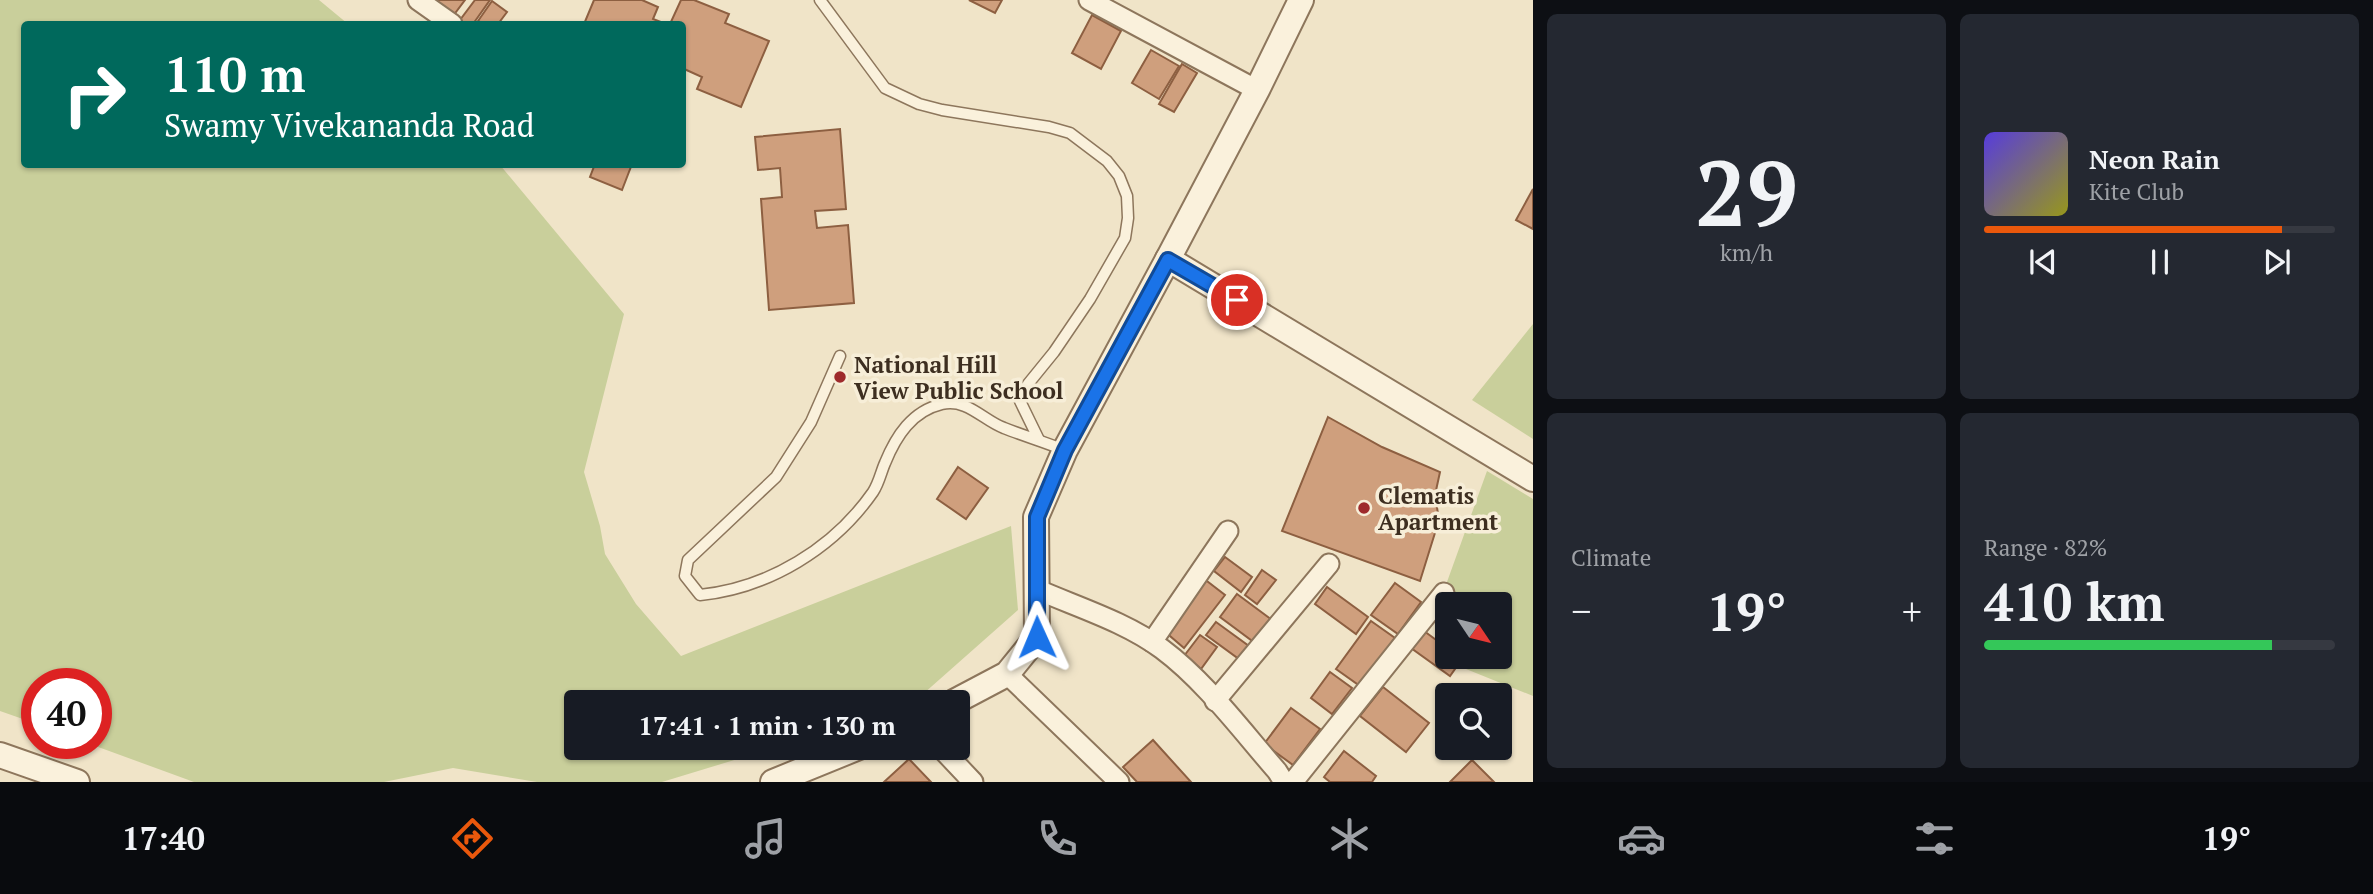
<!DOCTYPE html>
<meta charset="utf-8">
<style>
:root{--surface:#171b24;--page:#242831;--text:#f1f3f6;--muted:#9ea1a6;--line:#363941;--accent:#ea580c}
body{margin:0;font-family:"PT Serif",serif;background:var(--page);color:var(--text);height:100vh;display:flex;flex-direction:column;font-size:26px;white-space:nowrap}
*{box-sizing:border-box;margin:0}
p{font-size:23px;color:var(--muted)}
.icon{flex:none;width:38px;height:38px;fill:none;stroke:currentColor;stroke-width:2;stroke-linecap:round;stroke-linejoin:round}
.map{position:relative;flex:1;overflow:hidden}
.side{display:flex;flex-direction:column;gap:14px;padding:14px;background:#0d0f14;width:840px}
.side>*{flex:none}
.guide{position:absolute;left:21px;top:21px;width:665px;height:147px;border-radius:7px;box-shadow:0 2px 5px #0004;background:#00695c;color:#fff;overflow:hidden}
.needle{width:46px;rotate:125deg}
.tools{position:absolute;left:1435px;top:592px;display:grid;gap:14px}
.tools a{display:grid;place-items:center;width:77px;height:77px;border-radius:7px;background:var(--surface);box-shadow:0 2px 5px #0004;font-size:35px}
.speed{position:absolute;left:21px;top:668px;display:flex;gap:14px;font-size:35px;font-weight:700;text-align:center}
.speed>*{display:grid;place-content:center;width:91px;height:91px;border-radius:50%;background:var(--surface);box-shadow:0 2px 5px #0004;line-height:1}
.speed .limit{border:10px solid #d22;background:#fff;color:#111}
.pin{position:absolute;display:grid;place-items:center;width:60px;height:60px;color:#fff;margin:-30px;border:4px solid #fff;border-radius:50%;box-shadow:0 2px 7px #0007}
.me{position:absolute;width:77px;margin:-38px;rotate:359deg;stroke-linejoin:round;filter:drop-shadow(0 0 5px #0008)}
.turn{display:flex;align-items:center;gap:24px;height:147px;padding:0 28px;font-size:32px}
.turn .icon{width:91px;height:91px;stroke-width:2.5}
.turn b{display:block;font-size:49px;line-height:60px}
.big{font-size:52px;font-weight:700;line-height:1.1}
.side .tile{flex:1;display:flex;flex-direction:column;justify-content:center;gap:10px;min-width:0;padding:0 24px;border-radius:10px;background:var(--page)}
.side .dial{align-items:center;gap:0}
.dial b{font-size:91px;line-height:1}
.song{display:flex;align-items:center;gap:21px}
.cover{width:84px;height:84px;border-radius:10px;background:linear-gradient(135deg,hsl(250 70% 55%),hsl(60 70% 35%))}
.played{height:7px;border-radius:4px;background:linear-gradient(90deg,var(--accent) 85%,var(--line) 85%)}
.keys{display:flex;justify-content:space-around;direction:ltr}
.heat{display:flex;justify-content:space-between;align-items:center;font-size:38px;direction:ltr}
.charge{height:10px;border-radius:5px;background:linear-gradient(90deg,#34c759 82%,var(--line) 0)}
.side .tiles{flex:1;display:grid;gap:14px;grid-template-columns:repeat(2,1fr)}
.trip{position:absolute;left:564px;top:690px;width:406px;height:70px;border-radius:7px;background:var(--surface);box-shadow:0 2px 5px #0004;font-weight:700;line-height:70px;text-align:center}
.tab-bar{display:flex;height:112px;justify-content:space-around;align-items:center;background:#090b0e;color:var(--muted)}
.tab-bar .icon{width:49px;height:49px}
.tab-bar .on{color:var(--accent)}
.tab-bar b{font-size:32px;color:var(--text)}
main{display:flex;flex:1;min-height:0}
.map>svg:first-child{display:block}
.green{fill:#c9cf9b}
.building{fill:#cf9f7d;stroke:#8d5f41;stroke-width:2}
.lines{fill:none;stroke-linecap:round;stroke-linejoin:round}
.service-casing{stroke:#8d765c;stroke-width:13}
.minor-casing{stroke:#8d765c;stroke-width:23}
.tertiary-casing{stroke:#8d765c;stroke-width:28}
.service{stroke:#faf1dc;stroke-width:10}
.minor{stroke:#faf1dc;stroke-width:19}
.tertiary{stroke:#faf1dc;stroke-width:24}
.route-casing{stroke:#114b97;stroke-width:18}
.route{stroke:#1a73e8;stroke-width:12}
.poi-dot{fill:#9e2a2b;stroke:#f7eed8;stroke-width:2.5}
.labels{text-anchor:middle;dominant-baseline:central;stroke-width:7;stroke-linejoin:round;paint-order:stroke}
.poi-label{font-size:23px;font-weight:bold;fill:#3d2e20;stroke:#f7eed8;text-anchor:start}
</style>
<main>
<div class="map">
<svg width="1533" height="782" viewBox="0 0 1533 782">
<rect width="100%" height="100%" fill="#f0e4c8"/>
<!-- green -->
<g class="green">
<path d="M0,0H319L348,24H24V164L500,165L624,314L584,472L600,526L605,554L636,604L681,656L1011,526L1018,610L914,702H576V747H777L662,782H537L453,768L384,782H194L90,744H96V684H37V724L0,711Z"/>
<path d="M1533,324V439L1472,400Z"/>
<path d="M1487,471L1533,499V696L1466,669L1464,656H1500V604H1447V629L1434,618Z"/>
</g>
<!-- building -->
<g class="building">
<path d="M432,0H465L450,20Z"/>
<path d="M475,0H490L473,24H457Z"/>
<path d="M594,0H642L658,7L653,19L666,24H584Z"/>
<path d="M681,0H694L729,14L725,23L769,41L741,107L697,89L702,77L682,68V24H670Z"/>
<path d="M969,0H1002L995,13Z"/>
<path d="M492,1L507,12L498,24H484L478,21Z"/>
<path d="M1092,15L1121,31L1101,69L1072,53Z"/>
<path d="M1151,50L1179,66L1159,99L1132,83Z"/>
<path d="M1182,64L1197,73L1174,112L1159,104Z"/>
<path d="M840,129L846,209L815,211L817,228L848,225L854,303L769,310L761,199L782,197L780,168L758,170L755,137Z"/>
<path d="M595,164H632L622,190L590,177Z"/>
<path d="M1533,189V229L1516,220Z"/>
<path d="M1328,417L1382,447L1440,472L1435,495L1439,520L1420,581L1282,531Z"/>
<path d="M958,467L988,488L966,519L937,499Z"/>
<path d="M1225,557L1252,577L1241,592L1214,571Z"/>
<path d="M1262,570L1276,580L1257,604L1245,595Z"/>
<path d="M1203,578L1225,595L1184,648L1163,630Z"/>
<path d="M1395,583L1421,602L1398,634L1371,615Z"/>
<path d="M1327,587L1368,617L1356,634L1315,604Z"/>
<path d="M1237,594L1272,620L1255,643L1220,617Z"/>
<path d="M1371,621L1395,638L1360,686L1336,669Z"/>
<path d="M1216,622L1253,649L1243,662L1206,635Z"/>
<path d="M1424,631L1447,648V656H1459L1462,659L1450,676L1411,648Z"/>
<path d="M1200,635L1217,647L1201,669L1184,656Z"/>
<path d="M1330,672L1352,688L1332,714L1311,698Z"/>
<path d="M1383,687L1429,723L1406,752L1360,716Z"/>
<path d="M1291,708L1320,729L1293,765L1264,744Z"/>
<path d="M1153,740L1191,782H1137L1123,767Z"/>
<path d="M1344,751L1376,776L1372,782H1330L1324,777Z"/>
<path d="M909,759L931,782H884Z"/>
<path d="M1472,760L1494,782H1450Z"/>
</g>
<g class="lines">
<!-- service casing -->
<g class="service-casing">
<g id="service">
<path d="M820,0L885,88L919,104L942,110L1049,127L1070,133L1107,161L1119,176L1127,196L1128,218L1125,238L1090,299L1054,352L1028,384L1020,401L1039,440"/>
<path d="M840,356L811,422L776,477L688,560L685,576L700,595C769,588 834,548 873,492C879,483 881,472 885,463C896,436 912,411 942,404C967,398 984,421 1004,428C1024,436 1045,442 1064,450"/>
</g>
</g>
<!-- minor casing -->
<g class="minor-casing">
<g id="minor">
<path d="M418,0L452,24"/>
<path d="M1089,0L1257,90"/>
<path d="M1036,589C1077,607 1126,622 1162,649C1205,681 1242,731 1277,771L1284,782"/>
<path d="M1152,642L1228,531"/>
<path d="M1007,674L1119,782"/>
<path d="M1215,701L1329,564"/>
<path d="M940,747L973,782"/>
<path d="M1293,782L1444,593"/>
</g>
</g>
<!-- tertiary casing -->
<g class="tertiary-casing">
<g id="tertiary">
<path d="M1301,0L1257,90L1168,259L1533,479"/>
<path d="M954,702L1007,674L1037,637L1036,517L1065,450L1168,259"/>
<path d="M0,755L77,782"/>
<path d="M773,782L859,747"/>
</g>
</g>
<!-- service -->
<use href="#service" class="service"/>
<!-- minor -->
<use href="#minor" class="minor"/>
<!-- tertiary -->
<use href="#tertiary" class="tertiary"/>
</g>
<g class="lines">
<!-- route casing -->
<g class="route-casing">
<path id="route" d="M1037,637V517L1065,450L1168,260L1237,300"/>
</g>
<!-- route -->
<use href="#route" class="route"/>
</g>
<!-- markers -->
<g class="poi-dot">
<circle cx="840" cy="377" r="7"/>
<circle cx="1364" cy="508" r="7"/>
</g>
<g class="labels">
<!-- poi labels -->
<g class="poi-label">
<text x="854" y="364">National Hill<tspan x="854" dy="26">View Public School</tspan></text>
<text x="1378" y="495">Clematis<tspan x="1378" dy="26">Apartment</tspan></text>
</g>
</g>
</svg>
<div class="tools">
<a><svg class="needle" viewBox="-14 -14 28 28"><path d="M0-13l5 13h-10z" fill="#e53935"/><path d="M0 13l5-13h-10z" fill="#9ea1a6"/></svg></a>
<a><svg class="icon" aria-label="search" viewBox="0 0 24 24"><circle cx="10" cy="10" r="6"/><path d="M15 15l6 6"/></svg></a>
</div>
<div class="speed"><div class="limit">40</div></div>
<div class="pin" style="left:1237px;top:300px;background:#d93025"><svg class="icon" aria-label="arrive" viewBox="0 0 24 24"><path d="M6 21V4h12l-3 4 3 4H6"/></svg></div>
<svg class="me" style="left:1037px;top:637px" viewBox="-20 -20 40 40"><path d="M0-17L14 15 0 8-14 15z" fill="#1a73e8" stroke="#fff" stroke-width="4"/></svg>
<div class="trip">17:41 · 1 min · 130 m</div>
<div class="guide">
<div class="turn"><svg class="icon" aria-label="right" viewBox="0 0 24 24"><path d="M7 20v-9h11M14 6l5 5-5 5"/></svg><div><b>110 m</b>Swamy Vivekananda Road</div></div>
</div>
</div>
<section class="side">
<div class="tiles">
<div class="tile dial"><b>29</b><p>km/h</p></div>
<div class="tile">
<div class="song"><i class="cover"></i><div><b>Neon Rain</b><p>Kite Club</p></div></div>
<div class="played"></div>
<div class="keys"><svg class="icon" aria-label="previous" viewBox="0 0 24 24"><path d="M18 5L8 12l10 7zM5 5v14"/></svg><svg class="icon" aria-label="pause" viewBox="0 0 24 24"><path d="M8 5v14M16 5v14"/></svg><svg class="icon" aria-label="next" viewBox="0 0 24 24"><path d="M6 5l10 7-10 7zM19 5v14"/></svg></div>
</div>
<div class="tile"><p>Climate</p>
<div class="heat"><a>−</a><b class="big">19°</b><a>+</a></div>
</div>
<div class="tile"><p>Range · 82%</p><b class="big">410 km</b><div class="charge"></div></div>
</div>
</section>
</main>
<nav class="tab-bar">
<b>17:40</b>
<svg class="icon on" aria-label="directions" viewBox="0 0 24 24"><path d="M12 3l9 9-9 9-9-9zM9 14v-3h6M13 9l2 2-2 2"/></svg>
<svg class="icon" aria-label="music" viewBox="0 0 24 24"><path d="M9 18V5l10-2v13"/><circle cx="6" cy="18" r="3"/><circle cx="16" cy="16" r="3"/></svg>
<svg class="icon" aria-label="phone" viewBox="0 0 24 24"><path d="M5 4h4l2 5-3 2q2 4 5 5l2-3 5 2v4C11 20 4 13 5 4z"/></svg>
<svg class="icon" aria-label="climate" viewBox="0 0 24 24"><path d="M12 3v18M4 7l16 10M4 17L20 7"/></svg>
<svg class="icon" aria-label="car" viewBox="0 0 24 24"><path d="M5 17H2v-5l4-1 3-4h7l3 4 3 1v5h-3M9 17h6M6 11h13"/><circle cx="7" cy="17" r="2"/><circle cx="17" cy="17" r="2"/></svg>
<svg class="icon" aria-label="filters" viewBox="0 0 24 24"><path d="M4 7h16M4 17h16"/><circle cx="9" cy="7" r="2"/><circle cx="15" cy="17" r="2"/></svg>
<b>19°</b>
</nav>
